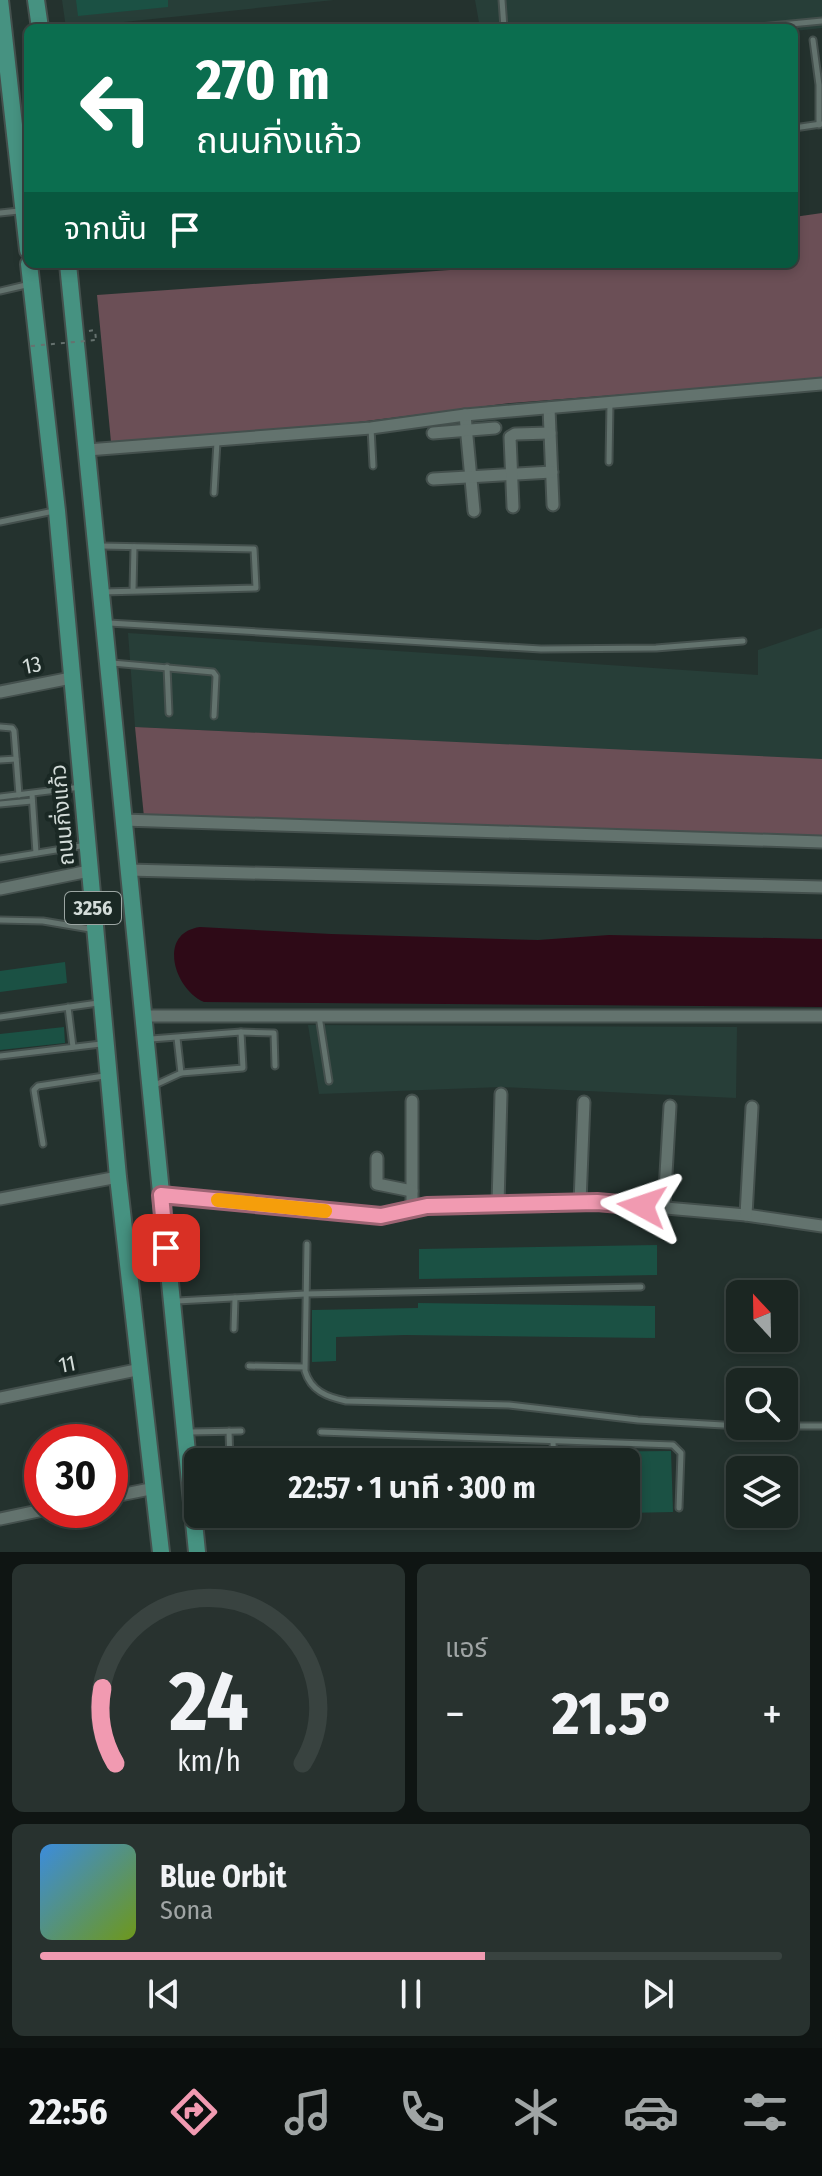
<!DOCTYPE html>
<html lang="th">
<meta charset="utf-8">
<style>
:root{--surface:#1b2622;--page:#28322f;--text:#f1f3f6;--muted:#a0a5a5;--line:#394340;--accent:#f19ab1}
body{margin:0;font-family:"Fira Sans Condensed","Noto Sans Thai",sans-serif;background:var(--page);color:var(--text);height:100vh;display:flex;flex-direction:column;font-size:30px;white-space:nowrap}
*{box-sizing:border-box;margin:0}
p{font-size:26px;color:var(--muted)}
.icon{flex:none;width:44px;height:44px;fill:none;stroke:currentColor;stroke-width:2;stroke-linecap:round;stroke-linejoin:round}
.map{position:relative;height:1552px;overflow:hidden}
.side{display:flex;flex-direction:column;gap:12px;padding:12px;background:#0f1513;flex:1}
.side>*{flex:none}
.hud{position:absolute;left:24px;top:24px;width:774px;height:244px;border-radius:12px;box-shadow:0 4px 12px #0003,0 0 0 2px var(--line);background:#0b6e4f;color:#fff;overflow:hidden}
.needle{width:52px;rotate:338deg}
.tools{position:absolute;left:726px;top:1280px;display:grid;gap:16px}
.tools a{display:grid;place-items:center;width:72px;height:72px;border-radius:12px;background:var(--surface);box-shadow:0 4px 12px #0003,0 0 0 2px var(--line);font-size:40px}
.speed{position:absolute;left:24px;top:1424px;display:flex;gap:16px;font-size:40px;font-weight:700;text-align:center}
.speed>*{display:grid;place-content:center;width:104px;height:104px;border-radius:50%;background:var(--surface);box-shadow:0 4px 12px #0003,0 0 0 2px var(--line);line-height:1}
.speed .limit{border:12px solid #d22;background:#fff;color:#111}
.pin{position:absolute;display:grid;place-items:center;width:68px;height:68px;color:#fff;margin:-34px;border-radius:16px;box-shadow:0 4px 12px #0006}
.me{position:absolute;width:88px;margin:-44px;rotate:275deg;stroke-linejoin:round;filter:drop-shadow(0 0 6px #0008)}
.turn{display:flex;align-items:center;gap:28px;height:168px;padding:0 40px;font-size:36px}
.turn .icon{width:104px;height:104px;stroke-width:2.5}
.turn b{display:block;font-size:56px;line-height:68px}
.then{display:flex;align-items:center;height:76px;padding:0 40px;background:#0003;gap:16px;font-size:30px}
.big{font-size:60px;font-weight:700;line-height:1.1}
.side .widget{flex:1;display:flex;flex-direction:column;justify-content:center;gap:12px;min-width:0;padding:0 28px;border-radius:12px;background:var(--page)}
.side .dial{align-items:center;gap:0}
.dial svg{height:208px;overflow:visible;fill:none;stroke:var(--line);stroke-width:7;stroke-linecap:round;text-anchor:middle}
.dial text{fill:var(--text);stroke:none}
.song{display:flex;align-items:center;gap:24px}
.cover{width:96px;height:96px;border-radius:12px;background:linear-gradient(135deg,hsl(210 70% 55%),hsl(80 70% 35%))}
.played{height:8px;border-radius:4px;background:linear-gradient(90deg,var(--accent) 60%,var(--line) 60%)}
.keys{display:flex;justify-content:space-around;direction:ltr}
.heat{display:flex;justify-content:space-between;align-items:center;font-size:44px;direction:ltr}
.side .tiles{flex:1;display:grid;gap:12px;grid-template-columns:1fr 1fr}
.widget:last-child{grid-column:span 2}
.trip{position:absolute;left:184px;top:1448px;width:456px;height:80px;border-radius:12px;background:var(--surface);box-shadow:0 4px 12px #0003,0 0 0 2px var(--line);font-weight:700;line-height:80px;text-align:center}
.tab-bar{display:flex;height:128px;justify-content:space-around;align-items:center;background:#0b0f0e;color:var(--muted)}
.tab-bar .icon{width:56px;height:56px}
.tab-bar .selected{color:var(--accent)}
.tab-bar b{font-size:36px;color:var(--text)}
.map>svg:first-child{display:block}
.built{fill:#273e38}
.green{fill:#6b4f56}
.water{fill:#2e0a17}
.building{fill:#1b5144}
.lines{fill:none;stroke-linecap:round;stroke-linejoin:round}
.lane-casing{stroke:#44504d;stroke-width:9}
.street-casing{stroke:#44504d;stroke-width:15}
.primary-casing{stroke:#44504d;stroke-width:20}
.path{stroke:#66726f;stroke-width:2;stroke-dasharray:4 6;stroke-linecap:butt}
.lane{stroke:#63736e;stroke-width:5}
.street{stroke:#63736e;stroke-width:11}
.primary{stroke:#469281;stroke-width:16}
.path-bridge{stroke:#66726f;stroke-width:2;stroke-dasharray:4 6;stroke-linecap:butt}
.route-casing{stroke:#9d6473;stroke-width:20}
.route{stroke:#f19ab1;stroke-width:14}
.slow{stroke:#f59e0b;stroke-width:14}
.labels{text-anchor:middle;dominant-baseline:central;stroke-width:8;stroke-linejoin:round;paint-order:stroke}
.shield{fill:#1a2824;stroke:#9ca6a3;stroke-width:2}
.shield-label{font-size:20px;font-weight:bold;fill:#d3dcd9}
.street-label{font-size:22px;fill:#d3dcd9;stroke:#1a2824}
</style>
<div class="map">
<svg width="822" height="1552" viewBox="0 0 822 1552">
<rect width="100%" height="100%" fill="#24322e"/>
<!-- built -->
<g class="built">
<path d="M62,0H334L66,28Z"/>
<path d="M475,0H822V28L794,31V28H480Z"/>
<path d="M822,628V760L135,727L128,633L758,675V650Z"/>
<path d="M308,1025L737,1027L736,1098L501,1087L319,1094Z"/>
</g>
<!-- green -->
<g class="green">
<path d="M822,213V379L511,403L358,422L111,442L97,295L450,270L491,264H794V217Z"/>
<path d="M135,727L822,759V837L144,817Z"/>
</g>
<!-- water -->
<path class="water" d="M200,927L331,934L538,940L609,935L822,939V1007L204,1002C174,989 157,933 200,927Z"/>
<!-- building -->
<g class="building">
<path d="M76,0H168V7L78,16Z"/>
<path d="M65,962L67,983L0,992V971Z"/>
<path d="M64,1027L65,1043L0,1050V1034Z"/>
<path d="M657,1245V1275L419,1279V1249Z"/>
<path d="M418,1303L655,1306V1338L405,1335L336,1337V1361L312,1362V1310L418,1308Z"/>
<path d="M671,1451L673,1512L626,1513V1462H567V1452Z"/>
</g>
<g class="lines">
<!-- lane casing -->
<g class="lane-casing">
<g id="lane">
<path d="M502,0L504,28"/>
<path d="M748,28L822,21"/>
<path d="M813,40L819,85V125"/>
<path d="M794,128L821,124"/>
<path d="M0,213L19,211"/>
<path d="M0,291L26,285"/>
<path d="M371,428L373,466"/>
<path d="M609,462L610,403"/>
<path d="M214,493L217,442"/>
<path d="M0,522L54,511"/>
<path d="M101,546L254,549L256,588L102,592"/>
<path d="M133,590L134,547"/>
<path d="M109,623L541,649L656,648L743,641"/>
<path d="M112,663L213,672L216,676L214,716"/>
<path d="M167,667L169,713"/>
<path d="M0,727L12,728L14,731L19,795"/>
<path d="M0,760L16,759"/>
<path d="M32,794L36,853"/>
<path d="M0,797L81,787"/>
<path d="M0,804L32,801"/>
<path d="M0,859L87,845"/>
<path d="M0,920L43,921L90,929"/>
<path d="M68,1007L73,1047"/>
<path d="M319,1016L329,1081"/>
<path d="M0,1017L98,1003"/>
<path d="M241,1032L274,1033L275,1066"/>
<path d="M177,1038L181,1073"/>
<path d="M151,1039L241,1032L243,1068L181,1073L155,1085"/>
<path d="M0,1056L101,1044"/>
<path d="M43,1144L34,1090L38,1086L104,1076"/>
<path d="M307,1244L305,1371C311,1391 327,1397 346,1401L509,1405L638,1420L740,1426"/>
<path d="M177,1301L305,1294L641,1287"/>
<path d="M234,1329L235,1298"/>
<path d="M249,1366L304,1367"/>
<path d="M784,1426H822"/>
<path d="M229,1431L230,1462"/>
<path d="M190,1432L241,1431"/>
<path d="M321,1432L673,1445L681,1453L679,1508"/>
<path d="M553,1442L554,1462"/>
</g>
</g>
<!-- street casing -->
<g class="street-casing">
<g id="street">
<path d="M549,408L553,505"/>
<path d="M465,415L474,511"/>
<path d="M433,433L495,428"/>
<path d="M87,450L371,428L465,415L822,384"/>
<path d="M433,479L552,472"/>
<path d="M513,507L510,437L515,434L550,433"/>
<path d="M0,692L71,678"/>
<path d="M123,820L822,842"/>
<path d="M128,870L822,887"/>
<path d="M0,889L89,871"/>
<path d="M143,1016H822"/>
<path d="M412,1101V1209"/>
<path d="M377,1158V1184L412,1191"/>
<path d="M161,1195L381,1216L427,1206L597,1202L746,1215L822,1226"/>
<path d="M0,1199L118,1177"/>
<path d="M580,1202L584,1102"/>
<path d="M498,1204L501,1094"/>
<path d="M664,1208L670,1106"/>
<path d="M746,1215L752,1107"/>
<path d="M0,1398L141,1369"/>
<path d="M110,1497L155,1488"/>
<path d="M0,1519L43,1510"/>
</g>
</g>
<!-- primary casing -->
<g class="primary-casing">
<g id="primary">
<path d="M0,0L28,250"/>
<path d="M36,0L40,28"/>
<path d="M29,264L57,511L118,1177L161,1552"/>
<path d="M68,264L197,1552"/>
</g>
</g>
<!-- path -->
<path class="path" d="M89,331L95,330L96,340"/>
<!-- lane -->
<use href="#lane" class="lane"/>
<!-- street -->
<use href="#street" class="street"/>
<!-- primary -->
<use href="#primary" class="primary"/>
<!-- path-bridge -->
<path class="path-bridge" d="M31,346L96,340"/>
</g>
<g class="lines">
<!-- route casing -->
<g class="route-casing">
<path id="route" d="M166,1248L161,1195L381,1216L427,1206L597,1202L642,1206"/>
</g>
<!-- route -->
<use href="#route" class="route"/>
<!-- slow -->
<path class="slow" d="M218,1200L325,1211"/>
</g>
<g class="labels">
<!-- shield labels -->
<rect class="shield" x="65" y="892" width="56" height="32" rx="6"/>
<g class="shield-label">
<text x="93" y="908">3256</text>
</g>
<!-- street labels -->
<g class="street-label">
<text transform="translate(32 665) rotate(-11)">13</text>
<text transform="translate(62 815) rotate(-95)">ถนนกิ่งแก้ว</text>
<text transform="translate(67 1364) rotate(-11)">11</text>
</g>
</g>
</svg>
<div class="tools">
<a><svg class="needle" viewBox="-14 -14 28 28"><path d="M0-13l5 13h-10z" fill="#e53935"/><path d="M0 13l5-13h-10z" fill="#a0a5a5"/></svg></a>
<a><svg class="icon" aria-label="search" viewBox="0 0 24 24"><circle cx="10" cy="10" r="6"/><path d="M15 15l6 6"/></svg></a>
<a><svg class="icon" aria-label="layers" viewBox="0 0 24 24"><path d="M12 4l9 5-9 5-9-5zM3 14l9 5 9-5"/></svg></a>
</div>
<div class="speed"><div class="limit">30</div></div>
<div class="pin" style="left:166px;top:1248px;background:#d93025"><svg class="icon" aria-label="arrive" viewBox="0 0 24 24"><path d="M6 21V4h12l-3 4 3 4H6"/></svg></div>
<svg class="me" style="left:642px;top:1206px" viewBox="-20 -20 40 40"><path d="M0-17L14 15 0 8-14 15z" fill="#f19ab1" stroke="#fff" stroke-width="4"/></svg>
<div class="trip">22:57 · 1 นาที · 300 m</div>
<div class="hud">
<div class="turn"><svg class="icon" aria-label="left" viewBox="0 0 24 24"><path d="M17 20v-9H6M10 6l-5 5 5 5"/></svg><div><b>270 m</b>ถนนกิ่งแก้ว</div></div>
<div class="then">จากนั้น<svg class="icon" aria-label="arrive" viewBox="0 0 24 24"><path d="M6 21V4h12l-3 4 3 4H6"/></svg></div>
</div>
</div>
<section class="side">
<div class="tiles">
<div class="widget dial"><svg viewBox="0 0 100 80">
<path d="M14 69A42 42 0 1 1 86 69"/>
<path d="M14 69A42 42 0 0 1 9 40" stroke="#f19ab1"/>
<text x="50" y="56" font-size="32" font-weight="700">24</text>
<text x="50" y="72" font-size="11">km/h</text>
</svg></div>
<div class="widget"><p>แอร์</p>
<div class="heat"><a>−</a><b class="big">21.5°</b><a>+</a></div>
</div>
<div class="widget">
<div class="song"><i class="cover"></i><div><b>Blue Orbit</b><p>Sona</p></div></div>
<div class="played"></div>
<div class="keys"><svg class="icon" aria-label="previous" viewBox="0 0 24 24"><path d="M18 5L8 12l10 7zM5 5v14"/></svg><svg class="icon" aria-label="pause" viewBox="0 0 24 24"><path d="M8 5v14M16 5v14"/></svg><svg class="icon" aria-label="next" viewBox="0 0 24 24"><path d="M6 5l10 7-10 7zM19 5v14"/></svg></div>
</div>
</div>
</section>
<nav class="tab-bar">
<b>22:56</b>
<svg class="icon selected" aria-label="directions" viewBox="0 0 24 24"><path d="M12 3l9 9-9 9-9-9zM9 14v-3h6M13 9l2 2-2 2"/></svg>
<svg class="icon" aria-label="music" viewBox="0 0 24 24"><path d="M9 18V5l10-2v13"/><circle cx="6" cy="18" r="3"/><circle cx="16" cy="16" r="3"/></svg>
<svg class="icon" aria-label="phone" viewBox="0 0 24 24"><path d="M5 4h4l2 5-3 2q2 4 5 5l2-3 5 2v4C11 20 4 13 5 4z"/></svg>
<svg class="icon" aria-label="climate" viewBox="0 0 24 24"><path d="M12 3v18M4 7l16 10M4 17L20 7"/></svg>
<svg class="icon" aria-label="car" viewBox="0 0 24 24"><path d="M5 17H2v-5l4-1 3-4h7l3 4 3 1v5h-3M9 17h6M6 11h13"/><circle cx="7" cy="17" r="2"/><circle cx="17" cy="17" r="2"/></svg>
<svg class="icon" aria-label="filters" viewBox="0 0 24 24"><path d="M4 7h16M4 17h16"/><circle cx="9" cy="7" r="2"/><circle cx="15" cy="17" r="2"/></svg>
</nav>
